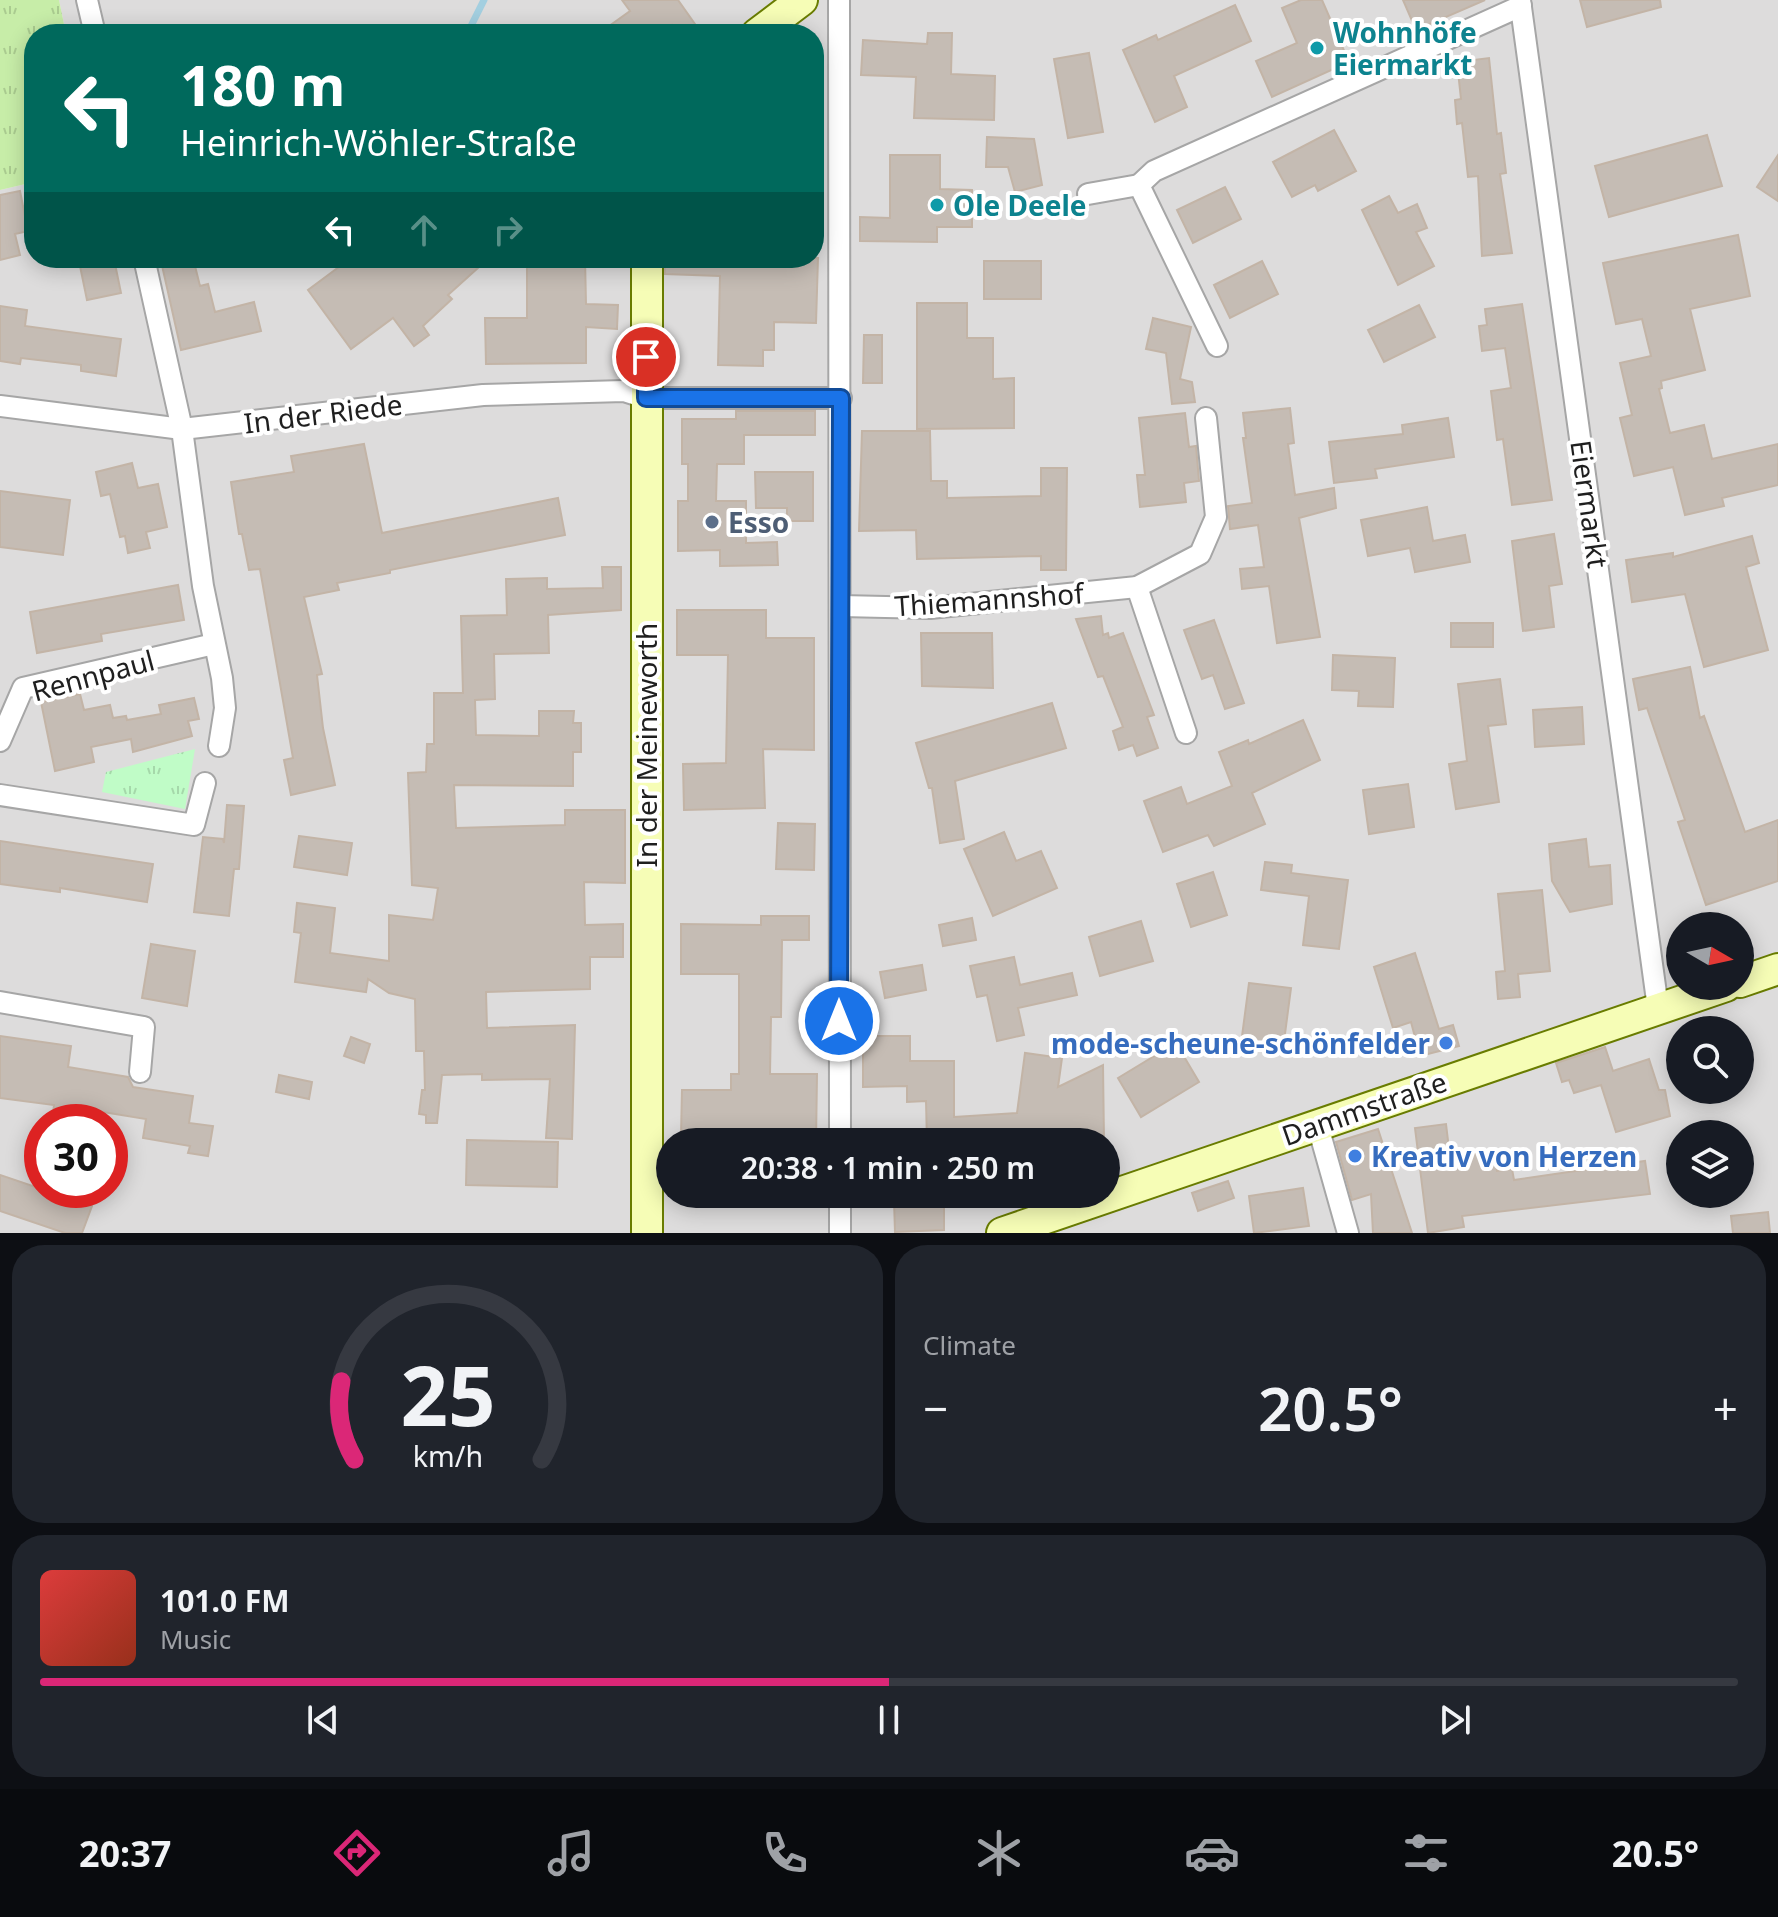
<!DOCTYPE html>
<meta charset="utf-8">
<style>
:root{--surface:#171b24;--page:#20242c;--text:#f1f3f6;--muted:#9ea1a6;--line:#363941;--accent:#db2777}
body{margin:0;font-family:"Noto Sans",sans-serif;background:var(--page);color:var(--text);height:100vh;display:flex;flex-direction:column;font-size:30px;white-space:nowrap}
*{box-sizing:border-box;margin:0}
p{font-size:26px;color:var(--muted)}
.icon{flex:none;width:44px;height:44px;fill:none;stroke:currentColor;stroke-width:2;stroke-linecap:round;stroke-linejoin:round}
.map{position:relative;height:1233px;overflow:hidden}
.panel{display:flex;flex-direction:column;gap:12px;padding:12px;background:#0d0f14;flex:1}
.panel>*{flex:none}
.banner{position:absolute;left:24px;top:24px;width:800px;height:244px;border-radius:32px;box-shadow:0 4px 20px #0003;background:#00695c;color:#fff;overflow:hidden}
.needle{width:52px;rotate:99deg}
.controls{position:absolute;left:1666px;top:912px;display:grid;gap:16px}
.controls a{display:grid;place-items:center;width:88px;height:88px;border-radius:50%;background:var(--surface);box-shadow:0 4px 20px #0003;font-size:40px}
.speed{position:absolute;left:24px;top:1104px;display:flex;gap:16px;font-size:40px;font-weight:700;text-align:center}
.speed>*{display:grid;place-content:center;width:104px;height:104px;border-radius:50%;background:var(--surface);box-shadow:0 4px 20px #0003;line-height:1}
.speed .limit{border:12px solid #d22;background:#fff;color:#111}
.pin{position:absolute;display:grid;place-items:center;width:68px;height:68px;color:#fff;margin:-34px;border:4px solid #fff;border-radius:50%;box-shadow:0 2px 8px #0007}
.me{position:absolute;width:88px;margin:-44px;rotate:0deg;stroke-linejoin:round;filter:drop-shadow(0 0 6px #0008)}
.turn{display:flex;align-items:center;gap:28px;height:168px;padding:0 24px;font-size:36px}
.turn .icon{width:104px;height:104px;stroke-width:2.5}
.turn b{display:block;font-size:56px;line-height:68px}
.lanes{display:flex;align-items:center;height:76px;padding:0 24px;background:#0003;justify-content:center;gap:40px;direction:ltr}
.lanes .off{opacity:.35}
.big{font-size:60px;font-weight:600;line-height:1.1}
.panel .tile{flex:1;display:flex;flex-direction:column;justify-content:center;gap:12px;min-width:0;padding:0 28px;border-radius:32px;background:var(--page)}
.panel .dial{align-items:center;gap:0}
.dial svg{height:208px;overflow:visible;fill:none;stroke:var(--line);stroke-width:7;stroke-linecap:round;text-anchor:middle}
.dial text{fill:var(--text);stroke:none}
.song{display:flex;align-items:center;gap:24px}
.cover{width:96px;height:96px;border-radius:12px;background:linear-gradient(135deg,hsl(0 70% 55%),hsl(10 70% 35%))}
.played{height:8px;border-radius:4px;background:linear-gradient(90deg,var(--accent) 50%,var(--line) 50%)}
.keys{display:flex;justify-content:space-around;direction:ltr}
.heat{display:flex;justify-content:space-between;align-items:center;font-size:44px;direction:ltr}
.panel .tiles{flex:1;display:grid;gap:12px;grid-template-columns:1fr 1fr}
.tile:last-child{grid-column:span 2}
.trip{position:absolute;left:656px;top:1128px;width:464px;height:80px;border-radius:40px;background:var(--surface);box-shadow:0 4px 20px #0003;font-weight:600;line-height:80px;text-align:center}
.tab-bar{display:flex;height:128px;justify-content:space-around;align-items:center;background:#090b0e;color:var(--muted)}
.tab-bar .icon{width:56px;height:56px}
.tab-bar .on{color:var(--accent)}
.tab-bar b{font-size:36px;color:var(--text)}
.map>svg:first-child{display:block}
.residential{fill:#dddcdc;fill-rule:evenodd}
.grass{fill:url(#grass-tufts)}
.park{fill:url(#park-tufts)}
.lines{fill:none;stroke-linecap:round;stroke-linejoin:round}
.stream{stroke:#a3cfe0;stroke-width:7}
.building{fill:#c5bcb4;stroke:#c3b4a6;stroke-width:2}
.street-casing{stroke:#a6a6a6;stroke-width:24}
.secondary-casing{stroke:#697c00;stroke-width:34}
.street{stroke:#fff;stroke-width:20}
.secondary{stroke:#f6fdb6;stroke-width:30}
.route-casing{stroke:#114b97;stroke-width:20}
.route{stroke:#1a73e8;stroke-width:14}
.culture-dot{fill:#0f9aa8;stroke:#fff;stroke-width:3}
.service-dot{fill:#5c6f8a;stroke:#fff;stroke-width:3}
.shop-dot{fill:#3f7fe0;stroke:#fff;stroke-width:3}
.labels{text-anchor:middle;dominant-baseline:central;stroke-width:8;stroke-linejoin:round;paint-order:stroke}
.culture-label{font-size:28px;font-weight:bold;fill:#0d838f;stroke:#fff;text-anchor:start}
.street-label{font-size:28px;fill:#1f1f1f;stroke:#fff}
.service-label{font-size:28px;font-weight:bold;fill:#4e5e75;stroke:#fff;text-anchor:start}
.shop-label{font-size:28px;font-weight:bold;fill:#366cbe;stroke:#fff;text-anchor:end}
</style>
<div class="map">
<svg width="1778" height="1233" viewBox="0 0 1778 1233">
<defs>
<pattern id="grass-tufts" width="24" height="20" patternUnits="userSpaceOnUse" patternTransform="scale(2)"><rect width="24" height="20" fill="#c7eda8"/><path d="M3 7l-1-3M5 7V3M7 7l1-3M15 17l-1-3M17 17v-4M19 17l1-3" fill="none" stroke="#aacb90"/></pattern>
<pattern id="park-tufts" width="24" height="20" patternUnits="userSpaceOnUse" patternTransform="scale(2)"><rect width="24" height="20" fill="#c0fcc7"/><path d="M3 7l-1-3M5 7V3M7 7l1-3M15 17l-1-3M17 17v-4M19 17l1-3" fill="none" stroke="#a5d8aa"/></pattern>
</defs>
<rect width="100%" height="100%" fill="#f0ede5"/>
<!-- residential -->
<path class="residential" d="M59,0H1778V1233H0V190L34,182V258H814V34H66ZM1680,926H1740V986H1680ZM1680,1030H1740V1090H1680ZM42,1122H110V1190H42ZM1680,1134H1740V1194H1680ZM670,1142H1106V1194H670Z"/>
<!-- grass -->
<path class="grass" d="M0,0H59L66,34H34V182L0,190Z"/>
<!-- park -->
<path class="park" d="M195,749L185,809L102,792L106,772Z"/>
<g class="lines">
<!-- stream -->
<path class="stream" d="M467,34L484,0"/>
</g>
<!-- building -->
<g class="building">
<path d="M622,0H678L702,34H678L672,25L659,34H598L630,11Z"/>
<path d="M1301,0H1322L1349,62L1272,97L1256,61L1297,43L1282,8Z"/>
<path d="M1403,0H1485L1416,30Z"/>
<path d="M1580,0H1660L1661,7L1587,27Z"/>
<path d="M1235,5L1251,41L1174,76L1187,107L1155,122L1123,50L1156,35L1158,40Z"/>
<path d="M928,33H952L951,74L995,76L994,120L914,118L916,77L861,75L863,40L927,44Z"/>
<path d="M1089,53L1103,132L1068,138L1054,59Z"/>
<path d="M1489,58L1497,134L1501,133L1506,173L1500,174L1512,253L1482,256L1478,176L1468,177L1462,123L1457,124L1455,100L1461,99L1457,62Z"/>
<path d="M1334,130L1356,171L1318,191L1315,185L1292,197L1273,162Z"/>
<path d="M1707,135L1722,186L1609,217L1595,166Z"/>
<path d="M987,137L1034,139L1042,185L1015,192L1008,167H986Z"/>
<path d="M890,155H940V189L972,190V227H937V242L860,241V217L890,218Z"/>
<path d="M1778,155V201L1757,187Z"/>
<path d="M1225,187L1241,219L1193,243L1177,210Z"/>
<path d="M20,191L28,231L15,234L20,255L0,260V195Z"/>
<path d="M1389,196L1398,213L1417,204L1427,228L1416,232L1434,266L1398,285L1362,210Z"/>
<path d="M1738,235L1750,296L1690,309L1705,370L1661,381L1662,388L1659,389L1670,433L1704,425L1712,459L1778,444V485L1722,498L1724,506L1685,515L1673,467L1634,476L1620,418L1632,415L1620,363L1651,356L1642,319L1616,324L1603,263Z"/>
<path d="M175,258H193L200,286L208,284L215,312L254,302L261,331L181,350L161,261Z"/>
<path d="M351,258H489L448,295L452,299L423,326L429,335L414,346L393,318L351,349L308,290Z"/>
<path d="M527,258H585L586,304L618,305L617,329L586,327V363L486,364L485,318H527Z"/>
<path d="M665,258H818L816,323L774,322V350H763V366L718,365L720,276L665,274Z"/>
<path d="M114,259L121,293L87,300L80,266Z"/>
<rect x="984" y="261" width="57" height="38"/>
<path d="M1262,261L1278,294L1230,318L1214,285Z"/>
<path d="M917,303H967V338H993V379L1014,378V428L917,429Z"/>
<path d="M1522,304L1552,500L1512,505L1503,439L1497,440L1491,391L1511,388L1505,348L1482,351L1479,326L1487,325L1485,309Z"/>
<path d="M1419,305L1435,337L1384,362L1368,330Z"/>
<path d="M0,306L27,310L25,326L121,339L116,376L81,371V365L21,358L20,364L0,361Z"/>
<path d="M1153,318L1191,327L1180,379L1192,382L1195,402L1172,404L1166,353L1146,349Z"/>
<path d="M864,335H882V383H863Z"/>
<path d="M1290,408L1294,443L1288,444L1295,495L1334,488L1336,508L1299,518L1320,637L1277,643L1269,586L1242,589L1240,569L1264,567L1258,525L1230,529L1228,506L1252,503L1243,438H1246L1243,413Z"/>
<path d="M736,411H815V435H744V464H717L716,501H746V543L777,542L778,565L720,566V550L678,551V501H688V464H682V419H736Z"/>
<path d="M1185,413L1189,447L1196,446L1199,481L1184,483L1186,502L1140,507L1137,475H1145L1139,418Z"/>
<path d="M1448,418L1454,457L1375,469L1377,478L1334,483L1329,442L1403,434L1402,425Z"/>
<path d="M862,431H930L931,481H947V498L1041,496V468H1067L1066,570H1041V556L917,559L916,530L859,531Z"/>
<path d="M364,444L382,533L558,498L565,535L390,570V573L337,583L339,590L304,597L322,674L317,675L323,728L335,785L291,795L284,760L293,758L260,569L249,570L242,534H239L231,482L294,472L291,456Z"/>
<path d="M132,463L138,488L158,484L167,527L146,532L150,548L128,553L125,536L120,537L110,494L101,496L96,472Z"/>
<path d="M755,472H813V521H787V508H756Z"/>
<path d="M0,491L70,500L63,555L0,547Z"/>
<path d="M1427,507L1433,541L1465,535L1470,562L1415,572L1410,548L1368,556L1361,520Z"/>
<path d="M1554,534L1562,584L1549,586L1554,627L1523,631L1512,541Z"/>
<path d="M1752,536L1759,563L1746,567L1768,650L1704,667L1685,594L1632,602L1626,560L1673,553V557Z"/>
<path d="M602,567H621V610L548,615L549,653L494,654L495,699L475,700L476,735L539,736V711H574L573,723H581V752H573V786L454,785L456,828L565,825V810H625V883L584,882L585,925L623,924V957H590V989L486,992L487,1028L575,1025L572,1139L546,1138L550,1079L482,1080V1074L442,1075L437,1123H426V1115L419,1114L422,1090H425L424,1051H416L415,999L389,993L368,979L366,992L295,982L301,933L294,932L297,903L335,908L330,953L389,961V915L433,920L438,888L412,885L408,773L426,772L427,744H434V693H463L461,616L507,615L506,579L547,578V589L603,588Z"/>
<path d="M178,585L184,620L101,634L102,641L37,653L30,612Z"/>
<path d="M677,610H766V638H814V750L763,749L765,808L684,810L683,764L726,763L728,655H677Z"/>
<path d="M1101,616L1103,635L1108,633L1109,638L1123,633L1154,715L1147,717L1158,748L1137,756L1133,745L1119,750L1113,731L1123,727L1103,676L1098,677L1076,619Z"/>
<path d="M1214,620L1244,703L1225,709L1213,675L1202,679L1184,630Z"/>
<rect x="1451" y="623" width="42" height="24"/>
<path d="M921,633H992L993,688L922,686Z"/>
<path d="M1333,655L1395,658L1393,707L1358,706L1359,691L1332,690Z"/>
<path d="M1690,667L1700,718L1704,716L1745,832L1778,820V881L1706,905L1678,822L1685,820L1647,708L1639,710L1633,679Z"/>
<path d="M1500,679L1506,724L1488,726L1499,802L1456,809L1449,764L1467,761L1458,684Z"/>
<path d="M80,694L84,710L110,705L113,718L126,716L127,720L161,714L159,705L194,698L199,719L188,721L192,736L133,752L131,739L91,747L94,762L55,771L41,702Z"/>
<path d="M1052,703L1066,748L955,781L964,839L940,843L932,788H929L916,743Z"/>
<path d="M1582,707L1584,744L1535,747L1533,710Z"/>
<path d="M1303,720L1320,760L1252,793L1265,824L1214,846L1208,835L1163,852L1144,801L1181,787L1187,804L1232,786L1219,752L1248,740L1249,744Z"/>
<path d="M1408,784L1414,827L1369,834L1363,790Z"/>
<path d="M227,805L244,806L239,869H234L229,916L194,912L203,837L223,839L224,843Z"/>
<path d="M778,823L815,824L814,870L776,869Z"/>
<path d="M1004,832L1016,861L1041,851L1057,888L993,916L964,849Z"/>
<path d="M299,836L352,843L347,875L294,867Z"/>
<path d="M1586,839L1589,867L1610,865L1612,904L1570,912L1552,881L1549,844Z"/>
<path d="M0,841L153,864L147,902L60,888V892L0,884Z"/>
<path d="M1265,862L1292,865L1291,873L1348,880L1339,949L1303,945L1309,896L1261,890Z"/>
<path d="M1213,872L1227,915L1191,927L1177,884Z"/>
<path d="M1542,890L1550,971L1518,974L1520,997L1498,999L1496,972L1505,971L1498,894Z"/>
<path d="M761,916H809V940H782L781,1017H771L770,1074H817L816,1142H732V1137L681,1136L682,1090H731V1074H739V974H681V924L761,925Z"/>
<path d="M972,918L976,940L943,946L939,925Z"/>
<path d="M1141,921L1153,961L1100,976L1089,937Z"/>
<path d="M151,944L195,951L187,1006L142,998Z"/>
<path d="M1415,953L1439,1029L1453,1025L1459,1046L1420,1056L1411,1022L1393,1028L1374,967Z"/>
<path d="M1014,957L1020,985L1072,973L1077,995L1018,1008L1024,1035L997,1041L987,995L977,997L970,966Z"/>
<path d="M922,965L926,990L885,998L880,972Z"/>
<path d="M1249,983L1291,988L1283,1049L1241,1044Z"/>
<path d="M0,1036L71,1046L68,1067L128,1077L133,1087L193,1096L189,1123L213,1126L208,1156L188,1153L190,1146L143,1138L146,1119L72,1107L71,1122H52L54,1105L0,1098Z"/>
<path d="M863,1036H910V1061H954V1117L1017,1113L1025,1053L1062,1058L1058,1087L1103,1065L1104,1142H927L926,1101L907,1102V1086L863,1087Z"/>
<path d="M351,1037L370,1044L364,1063L344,1056Z"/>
<path d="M1176,1043L1199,1082L1141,1117L1118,1078Z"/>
<path d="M1605,1047L1613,1071L1649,1059L1659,1090H1665L1670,1116L1616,1132L1601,1085L1574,1093L1569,1080L1562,1082L1556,1063Z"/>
<path d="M279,1075L312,1082L309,1099L276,1092Z"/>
<path d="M1446,1124L1450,1157L1494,1151L1497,1171L1512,1169L1514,1180L1645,1161L1650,1194L1462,1216L1464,1227L1428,1233L1415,1128Z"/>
<path d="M1378,1129L1412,1233H1373L1371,1194L1352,1200L1336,1142Z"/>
<path d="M467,1140L558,1142L557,1187L466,1185Z"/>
<path d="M0,1175L92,1206L82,1233H65L0,1211Z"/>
<path d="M1228,1181L1234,1198L1198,1211L1192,1193Z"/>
<path d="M1303,1188L1309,1226L1254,1233L1249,1196Z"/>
<path d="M944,1199V1230L895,1232L894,1200Z"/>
<path d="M1768,1212L1770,1233H1733L1731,1216Z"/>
</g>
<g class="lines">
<!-- street casing -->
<g class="street-casing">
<g id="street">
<path d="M87,0L95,34"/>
<path d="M839,0L840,1142"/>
<path d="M1520,0L1658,1008"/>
<path d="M1088,194L1139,185"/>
<path d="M144,258L182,429L203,586L222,678L225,708L219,746"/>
<path d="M1217,346L1139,185L1154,171L1521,6"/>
<path d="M0,406L182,429L483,395L624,391L646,398H841"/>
<path d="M1137,587L1186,733"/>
<path d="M841,606L930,608L1137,587L1200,554L1216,517L1206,418"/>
<path d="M0,741L23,688L214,644"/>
<path d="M0,795L194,825L205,783"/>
<path d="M0,1002L144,1027L140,1072"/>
<path d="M1317,1123L1348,1233"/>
<path d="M840,1194V1233"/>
</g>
</g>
<!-- secondary casing -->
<g class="secondary-casing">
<g id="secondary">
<path d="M757,34L802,0"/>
<path d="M1740,982L1778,969"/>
<path d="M647,1233V258"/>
<path d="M1002,1233L1726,986"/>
</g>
</g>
<!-- street -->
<use href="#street" class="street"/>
<!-- secondary -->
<use href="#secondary" class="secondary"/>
</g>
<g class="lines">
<!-- route casing -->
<g class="route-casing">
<path id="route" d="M646,357V398H841L839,1021"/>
</g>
<!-- route -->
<use href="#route" class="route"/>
</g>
<!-- markers -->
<g class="culture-dot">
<circle cx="1317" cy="48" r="8"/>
<circle cx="937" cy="205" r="8"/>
</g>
<circle class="service-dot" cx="712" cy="522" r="8"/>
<g class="shop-dot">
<circle cx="1446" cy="1043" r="8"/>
<circle cx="1355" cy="1156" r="8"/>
</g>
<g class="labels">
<!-- culture labels -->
<g class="culture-label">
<text x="1333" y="32">Wohnhöfe<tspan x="1333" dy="32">Eiermarkt</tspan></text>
<text x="953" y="205">Ole Deele</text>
</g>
<!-- street labels -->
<g class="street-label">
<text transform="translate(323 413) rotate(-7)">In der Riede</text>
<text transform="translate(1590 504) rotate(82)">Eiermarkt</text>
<text transform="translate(989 599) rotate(-4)">Thiemannshof</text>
<text transform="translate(93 675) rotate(-15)">Rennpaul</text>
<text transform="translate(646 745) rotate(-90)">In der Meineworth</text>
<text transform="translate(1364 1108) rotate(-19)">Dammstraße</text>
</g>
<!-- service labels -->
<g class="service-label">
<text x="728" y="522">Esso</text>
</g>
<!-- shop labels -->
<g class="shop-label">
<text x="1430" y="1043">mode-scheune-schönfelder</text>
<text x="1371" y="1156" text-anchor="start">Kreativ von Herzen</text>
</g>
</g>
</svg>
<div class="controls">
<a><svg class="needle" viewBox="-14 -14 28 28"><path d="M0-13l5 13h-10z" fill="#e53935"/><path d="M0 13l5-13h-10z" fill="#9ea1a6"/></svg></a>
<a><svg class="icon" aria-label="search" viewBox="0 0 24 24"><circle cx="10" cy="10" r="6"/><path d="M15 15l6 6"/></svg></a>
<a><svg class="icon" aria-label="layers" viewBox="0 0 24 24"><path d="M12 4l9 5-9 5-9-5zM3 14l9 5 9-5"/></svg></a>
</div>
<div class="speed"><div class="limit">30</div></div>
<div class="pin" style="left:646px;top:357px;background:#d93025"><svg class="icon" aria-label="arrive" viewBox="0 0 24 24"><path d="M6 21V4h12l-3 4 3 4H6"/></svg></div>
<svg class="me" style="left:839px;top:1021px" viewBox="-20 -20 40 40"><circle r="17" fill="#1a73e8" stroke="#fff" stroke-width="3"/><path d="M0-11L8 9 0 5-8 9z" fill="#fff"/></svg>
<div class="trip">20:38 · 1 min · 250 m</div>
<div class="banner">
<div class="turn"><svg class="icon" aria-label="left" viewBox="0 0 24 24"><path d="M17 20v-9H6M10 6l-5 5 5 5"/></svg><div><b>180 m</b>Heinrich-Wöhler-Straße</div></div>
<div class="lanes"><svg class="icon" aria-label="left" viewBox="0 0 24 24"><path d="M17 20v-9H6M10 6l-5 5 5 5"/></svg><svg class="icon off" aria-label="ahead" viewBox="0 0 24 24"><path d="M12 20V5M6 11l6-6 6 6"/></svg><svg class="icon off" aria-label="right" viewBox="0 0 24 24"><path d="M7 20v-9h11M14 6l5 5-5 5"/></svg></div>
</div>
</div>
<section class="panel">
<div class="tiles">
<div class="tile dial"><svg viewBox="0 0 100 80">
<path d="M14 69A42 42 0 1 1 86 69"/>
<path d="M14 69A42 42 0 0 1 9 39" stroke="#db2777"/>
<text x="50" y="56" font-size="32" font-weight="700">25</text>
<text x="50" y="72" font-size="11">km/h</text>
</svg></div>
<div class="tile"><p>Climate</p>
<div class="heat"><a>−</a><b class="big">20.5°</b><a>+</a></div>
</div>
<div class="tile">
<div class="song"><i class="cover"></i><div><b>101.0 FM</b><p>Music</p></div></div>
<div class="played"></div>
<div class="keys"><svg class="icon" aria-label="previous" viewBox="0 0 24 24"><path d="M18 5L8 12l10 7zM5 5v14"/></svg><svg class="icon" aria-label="pause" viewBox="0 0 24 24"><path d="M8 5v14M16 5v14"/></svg><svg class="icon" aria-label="next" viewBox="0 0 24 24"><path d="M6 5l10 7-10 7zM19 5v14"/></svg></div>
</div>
</div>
</section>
<nav class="tab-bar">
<b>20:37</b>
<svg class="icon on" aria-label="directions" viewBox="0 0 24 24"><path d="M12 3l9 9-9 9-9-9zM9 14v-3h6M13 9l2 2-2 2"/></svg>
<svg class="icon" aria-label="music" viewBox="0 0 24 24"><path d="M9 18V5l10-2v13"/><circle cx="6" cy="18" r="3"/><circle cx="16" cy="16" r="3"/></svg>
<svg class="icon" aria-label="phone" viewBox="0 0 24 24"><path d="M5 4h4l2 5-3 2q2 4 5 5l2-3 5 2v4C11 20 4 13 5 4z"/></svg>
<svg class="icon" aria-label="climate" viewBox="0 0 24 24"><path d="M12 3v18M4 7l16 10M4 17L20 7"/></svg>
<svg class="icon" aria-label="car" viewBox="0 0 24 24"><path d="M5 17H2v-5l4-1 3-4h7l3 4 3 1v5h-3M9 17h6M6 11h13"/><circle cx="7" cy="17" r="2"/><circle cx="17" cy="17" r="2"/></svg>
<svg class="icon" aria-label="filters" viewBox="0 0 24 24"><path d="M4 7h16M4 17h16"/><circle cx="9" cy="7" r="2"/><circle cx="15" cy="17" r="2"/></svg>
<b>20.5°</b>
</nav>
